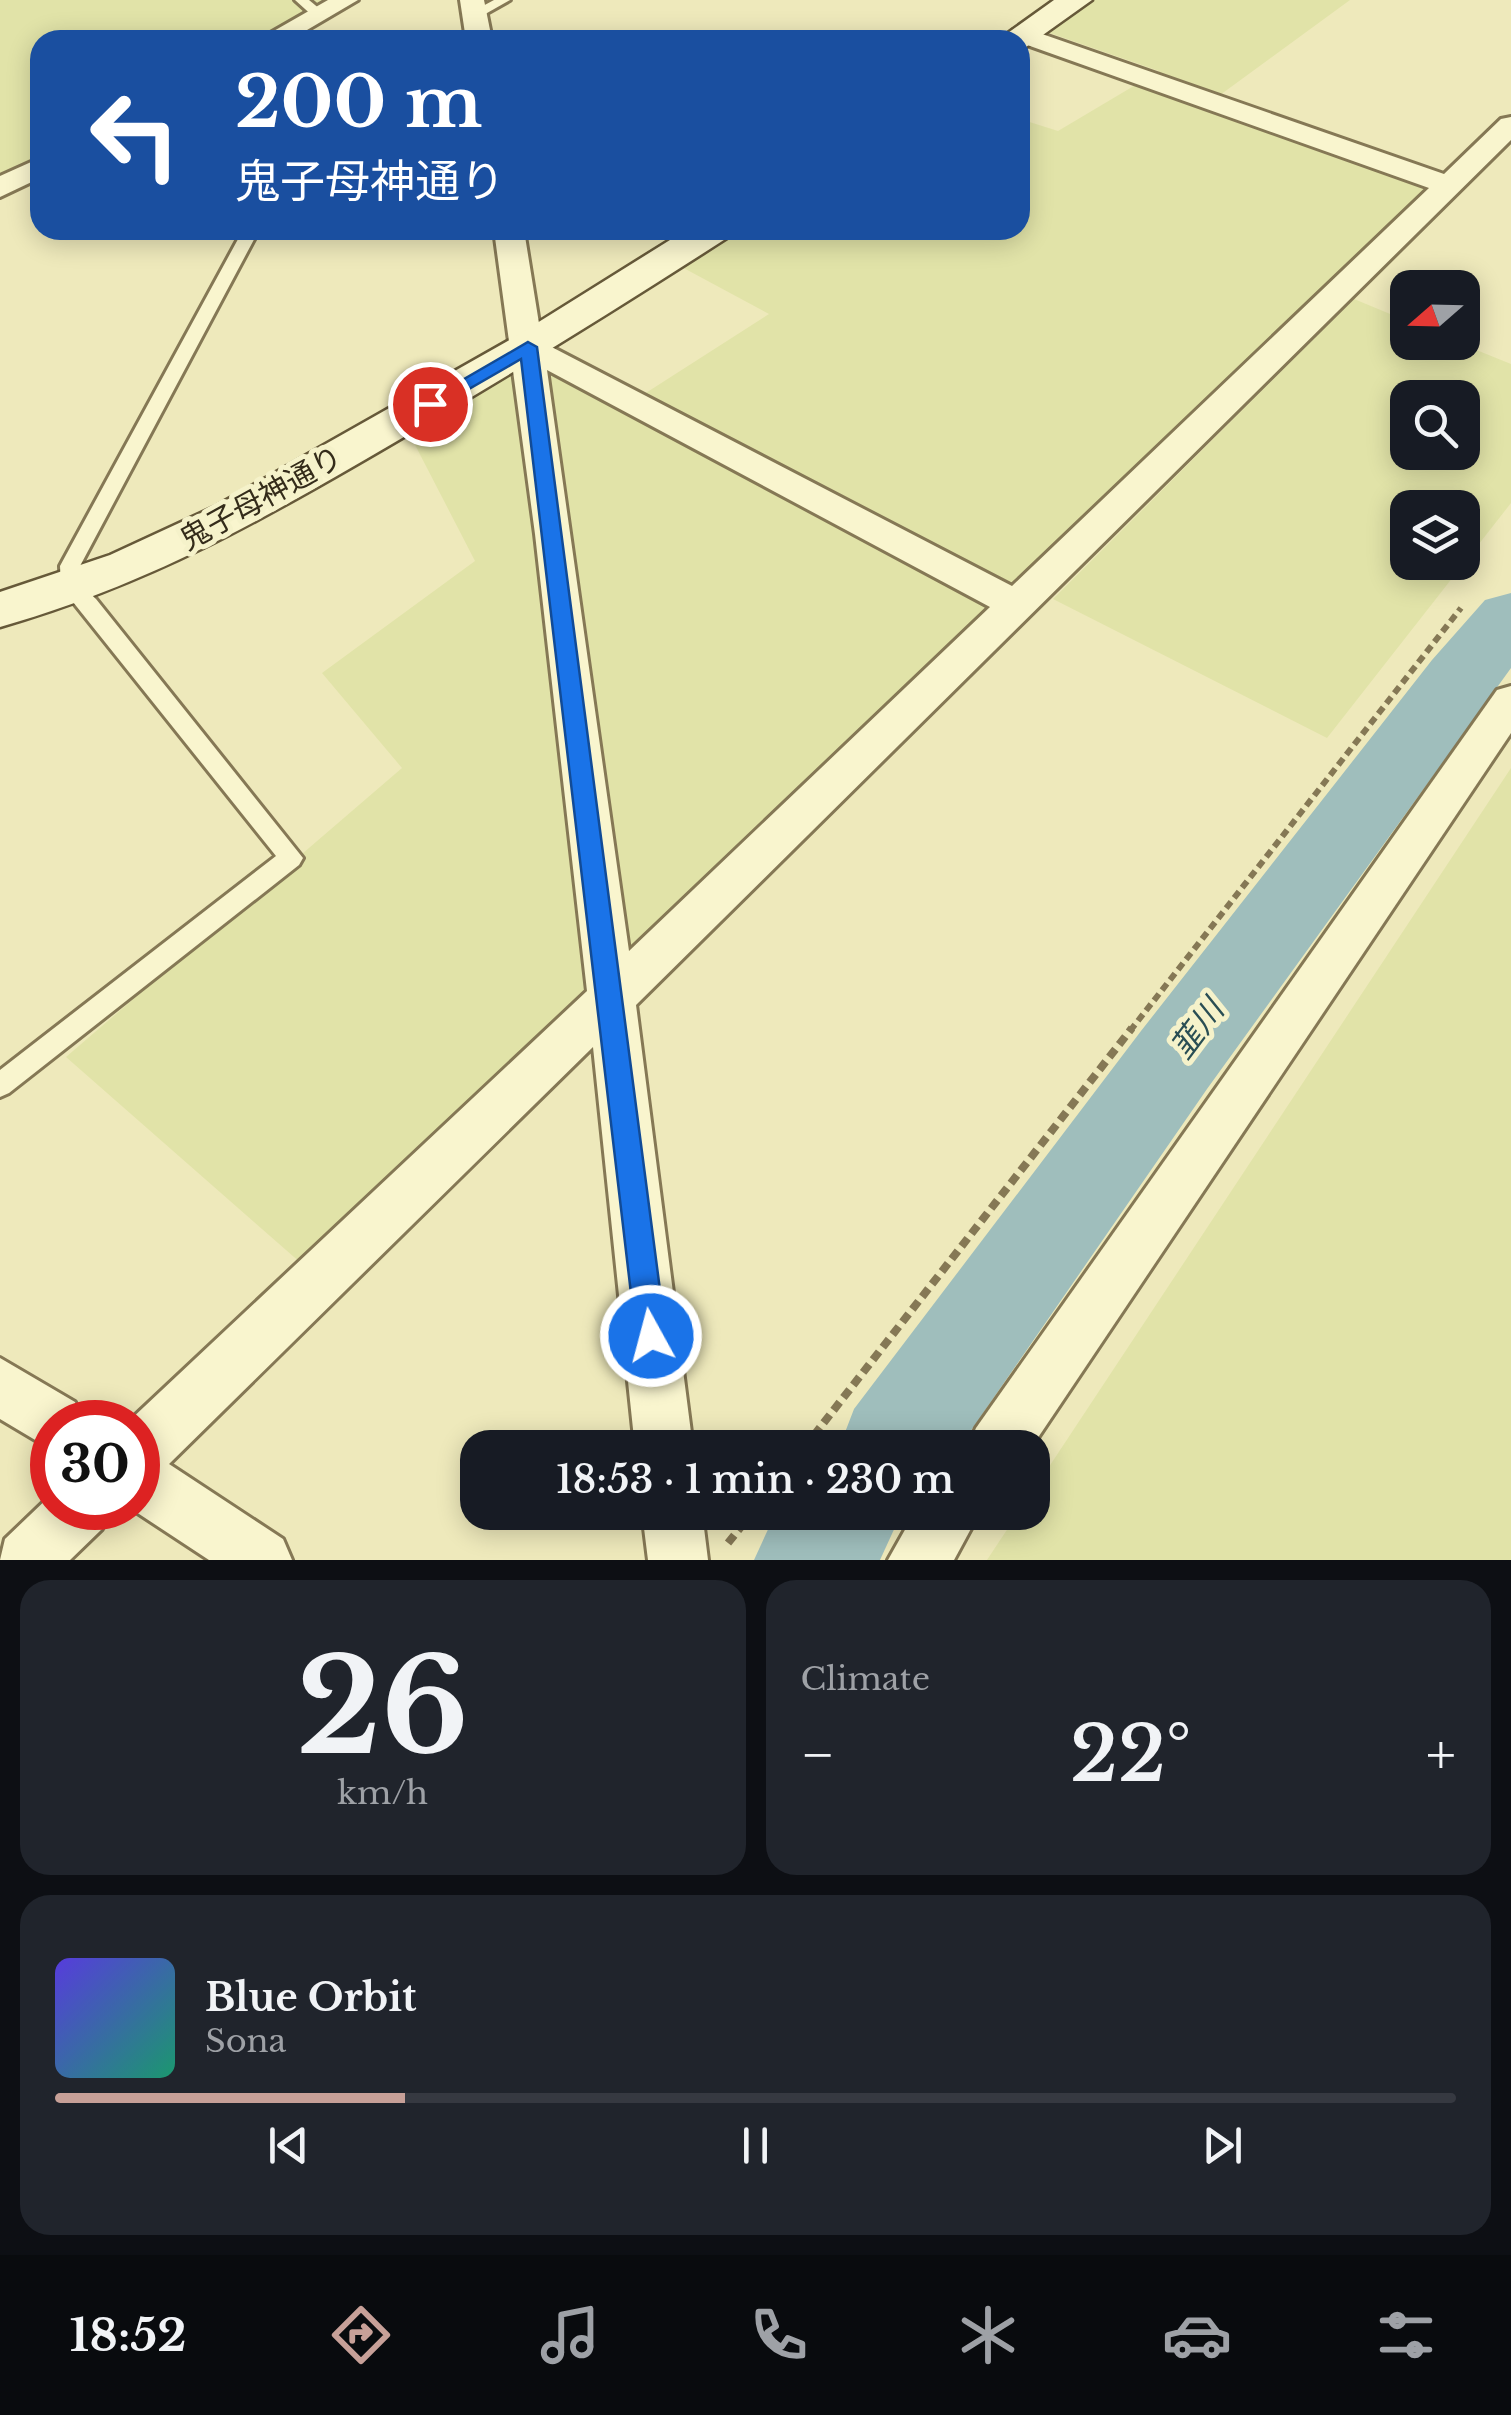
<!DOCTYPE html>
<meta charset="utf-8">
<style>
:root{--surface:#171b24;--page:#20242c;--text:#f1f3f6;--muted:#9ea1a6;--line:#363941;--accent:#c7a098}
body{margin:0;font-family:"Libre Baskerville","Noto Sans JP",serif;background:var(--page);color:var(--text);height:100vh;display:flex;flex-direction:column;font-size:38px;white-space:nowrap}
*{box-sizing:border-box;margin:0}
p{font-size:32px;color:var(--muted)}
.icon{flex:none;width:55px;height:55px;fill:none;stroke:currentColor;stroke-width:2;stroke-linecap:round;stroke-linejoin:round}
.map{position:relative;height:1560px;overflow:hidden}
.sheet{display:flex;flex-direction:column;gap:20px;padding:20px;background:#0d0f14;flex:1}
.sheet>*{flex:none}
.banner{position:absolute;left:30px;top:30px;width:1000px;height:210px;border-radius:30px;box-shadow:0 5px 25px #0003;background:#1a4fa0;color:#fff;overflow:hidden}
.needle{width:65px;rotate:250deg}
.fabs{position:absolute;left:1390px;top:270px;display:grid;gap:20px}
.fabs a{display:grid;place-items:center;width:90px;height:90px;border-radius:20px;background:var(--surface);box-shadow:0 5px 25px #0003;font-size:50px}
.speed{position:absolute;left:30px;top:1400px;display:flex;gap:20px;font-size:50px;font-weight:700;text-align:center}
.speed>*{display:grid;place-content:center;width:130px;height:130px;border-radius:50%;background:var(--surface);box-shadow:0 5px 25px #0003;line-height:1}
.speed .limit{border:15px solid #d22;background:#fff;color:#111}
.pin{position:absolute;display:grid;place-items:center;width:85px;height:85px;color:#fff;margin:-42px;border:5px solid #fff;border-radius:50%;box-shadow:0 2px 10px #0007}
.me{position:absolute;width:110px;margin:-55px;rotate:353deg;stroke-linejoin:round;filter:drop-shadow(0 0 8px #0008)}
.turn{display:flex;align-items:center;gap:35px;height:210px;padding:0 40px;font-size:45px}
.turn .icon{width:130px;height:130px;stroke-width:2.5}
.turn b{display:block;font-size:70px;line-height:85px}
.big{font-size:75px;font-weight:600;line-height:1.1}
.sheet .card{flex:1;display:flex;flex-direction:column;justify-content:center;gap:15px;min-width:0;padding:0 35px;border-radius:30px;background:var(--page)}
.sheet .dial{align-items:center;gap:0}
.dial b{font-size:130px;line-height:1}
.song{display:flex;align-items:center;gap:30px}
.cover{width:120px;height:120px;border-radius:15px;background:linear-gradient(135deg,hsl(250 70% 55%),hsl(160 70% 35%))}
.played{height:10px;border-radius:5px;background:linear-gradient(90deg,var(--accent) 25%,var(--line) 25%)}
.keys{display:flex;justify-content:space-around;direction:ltr}
.heat{display:flex;justify-content:space-between;align-items:center;font-size:55px;direction:ltr}
.sheet .tiles{flex:1;display:grid;gap:20px;grid-template-columns:1fr 1fr}
.card:last-child{grid-column:span 2}
.trip{position:absolute;left:460px;top:1430px;width:590px;height:100px;border-radius:30px;background:var(--surface);box-shadow:0 5px 25px #0003;font-weight:600;line-height:100px;text-align:center}
.dock{display:flex;height:160px;justify-content:space-around;align-items:center;background:#090b0e;color:var(--muted)}
.dock .icon{width:70px;height:70px}
.dock .selected{color:var(--accent)}
.dock b{font-size:45px;color:var(--text)}
.map>svg:first-child{display:block}
.farmland{fill:#e1e3a8;fill-rule:evenodd}
.lines{fill:none;stroke-linecap:round;stroke-linejoin:round}
.river{fill:#9fbebc;fill-rule:evenodd}
.lane-casing{stroke:#857855;stroke-width:6}
.street-casing{stroke:#857855;stroke-width:6}
.secondary-casing{stroke:#665939;stroke-width:5}
.path-far1{stroke:#857855;stroke-width:6;stroke-dasharray:8 5;stroke-linecap:butt}
.path{stroke:#857855;stroke-width:8;stroke-dasharray:10 6;stroke-linecap:butt}
.lane{fill:#f9f5ce;fill-rule:evenodd}
.street{fill:#f9f5ce;fill-rule:evenodd}
.secondary{fill:#f9f5ce;fill-rule:evenodd}
.route{fill:#1a73e8;stroke:#114b97;stroke-width:2.5}
.labels{text-anchor:middle;dominant-baseline:central;stroke-width:10;stroke-linejoin:round;paint-order:stroke}
.street-label{font-size:30px;fill:#342c1a;stroke:#f5f2ca}
.water-label{font-size:32px;font-style:italic;fill:#294e54;stroke:#f5f2ca}
</style>
<div class="map">
<svg width="1511" height="1560" viewBox="0 0 1511 1560">
<rect width="100%" height="100%" fill="#eee9bb"/>
<!-- farmland -->
<g class="farmland">
<path d="M0,0H330L255,40H40V154L0,176Z"/>
<path d="M1093,0H1350L1205,106L1441,184L302,1264L66,1057L402,768L322,673L475,561L411,437L515,361L627,405L769,314L678,265L733,230H1020V119L1058,131L1159,71L1041,30Z"/>
<path d="M1354,299L1407,321L1408,342L1459,343L1511,364V503L1327,738L1053,599ZM1408,398H1462V452H1408ZM1408,508H1462V562H1408Z"/>
<path d="M1511,768V1560H987L1018,1513L1032,1512L1033,1491Z"/>
</g>
<g class="lines">
<!-- river -->
<g class="river">
<path d="M1511,593V668L1207,1089L959,1448H839L854,1409L1141,1031L1432,660L1485,600Z"/>
<path d="M776,1512H902L880,1560H754Z"/>
</g>
<!-- lane casing -->
<g class="lane-casing">
<g id="lane">
<path d="M295,0H309L327,15L315,18Z"/>
<path d="M494,0H510L480,17L468,14Z"/>
<path d="M243,230H259L80,566L81,585L96,599L303,858L299,865L9,1093L0,1097V1070L276,856L61,587L60,566Z"/>
</g>
</g>
<!-- street casing -->
<g class="street-casing">
<g id="street">
<path d="M328,0H358L290,40H258Z"/>
<path d="M460,0H484L492,40H466Z"/>
<path d="M1022,27L1444,174L1501,119L1511,117V140L636,1005L693,1448H635L593,1047L169,1464L283,1539L292,1560H209L130,1508H138V1422H128L587,991L535,534L494,230H524L542,342L1012,586L1429,188L1013,40L1009,35L1013,30ZM547,370L990,607L629,951Z"/>
<path d="M40,158V178L0,197V176Z"/>
<path d="M1511,686V733L1031,1448H967L976,1428L1497,690Z"/>
<path d="M0,1358L75,1402L83,1422H52V1450L0,1419Z"/>
<path d="M52,1494V1508H110L102,1529L70,1560H0L5,1539Z"/>
<path d="M642,1512H702L708,1560H648Z"/>
<path d="M915,1512H980L954,1560H888Z"/>
</g>
</g>
<!-- secondary casing -->
<g class="secondary-casing">
<g id="secondary">
<path d="M1054,0H1092L1026,47L1020,48V40H998Z"/>
<path d="M686,230H732L727,238C618,308 509,376 397,441C264,519 150,584 0,627V592L110,555L216,506L513,338Z"/>
</g>
</g>
<!-- path-far1 -->
<path class="path-far1" d="M1130,1031L1461,608"/>
<!-- path -->
<g class="path">
<path d="M804,1448L1132,1028"/>
<path d="M728,1543L753,1512"/>
</g>
<!-- lane -->
<use href="#lane" class="lane"/>
<!-- street -->
<use href="#street" class="street"/>
<!-- secondary -->
<use href="#secondary" class="secondary"/>
</g>
<!-- route -->
<path class="route" d="M528,342L537,347L666,1336L662,1346L651,1350L641,1346L636,1336L521,359L436,408H423L421,404Z"/>
<g class="labels">
<!-- street labels -->
<g class="street-label">
<text transform="translate(261 498) rotate(-29)">鬼子母神通り</text>
</g>
<!-- water labels -->
<g class="water-label">
<text transform="translate(1197 1029) rotate(-53)">韮川</text>
</g>
</g>
</svg>
<div class="fabs">
<a><svg class="needle" viewBox="-14 -14 28 28"><path d="M0-13l5 13h-10z" fill="#e53935"/><path d="M0 13l5-13h-10z" fill="#9ea1a6"/></svg></a>
<a><svg class="icon" aria-label="search" viewBox="0 0 24 24"><circle cx="10" cy="10" r="6"/><path d="M15 15l6 6"/></svg></a>
<a><svg class="icon" aria-label="layers" viewBox="0 0 24 24"><path d="M12 4l9 5-9 5-9-5zM3 14l9 5 9-5"/></svg></a>
</div>
<div class="speed"><div class="limit">30</div></div>
<div class="pin" style="left:430px;top:404px;background:#d93025"><svg class="icon" aria-label="arrive" viewBox="0 0 24 24"><path d="M6 21V4h12l-3 4 3 4H6"/></svg></div>
<svg class="me" style="left:651px;top:1336px" viewBox="-20 -20 40 40"><circle r="17" fill="#1a73e8" stroke="#fff" stroke-width="3"/><path d="M0-11L8 9 0 5-8 9z" fill="#fff"/></svg>
<div class="trip">18:53 · 1 min · 230 m</div>
<div class="banner">
<div class="turn"><svg class="icon" aria-label="left" viewBox="0 0 24 24"><path d="M17 20v-9H6M10 6l-5 5 5 5"/></svg><div><b>200 m</b>鬼子母神通り</div></div>
</div>
</div>
<section class="sheet">
<div class="tiles">
<div class="card dial"><b>26</b><p>km/h</p></div>
<div class="card"><p>Climate</p>
<div class="heat"><a>−</a><b class="big">22°</b><a>+</a></div>
</div>
<div class="card">
<div class="song"><i class="cover"></i><div><b>Blue Orbit</b><p>Sona</p></div></div>
<div class="played"></div>
<div class="keys"><svg class="icon" aria-label="previous" viewBox="0 0 24 24"><path d="M18 5L8 12l10 7zM5 5v14"/></svg><svg class="icon" aria-label="pause" viewBox="0 0 24 24"><path d="M8 5v14M16 5v14"/></svg><svg class="icon" aria-label="next" viewBox="0 0 24 24"><path d="M6 5l10 7-10 7zM19 5v14"/></svg></div>
</div>
</div>
</section>
<nav class="dock">
<b>18:52</b>
<svg class="icon selected" aria-label="directions" viewBox="0 0 24 24"><path d="M12 3l9 9-9 9-9-9zM9 14v-3h6M13 9l2 2-2 2"/></svg>
<svg class="icon" aria-label="music" viewBox="0 0 24 24"><path d="M9 18V5l10-2v13"/><circle cx="6" cy="18" r="3"/><circle cx="16" cy="16" r="3"/></svg>
<svg class="icon" aria-label="phone" viewBox="0 0 24 24"><path d="M5 4h4l2 5-3 2q2 4 5 5l2-3 5 2v4C11 20 4 13 5 4z"/></svg>
<svg class="icon" aria-label="climate" viewBox="0 0 24 24"><path d="M12 3v18M4 7l16 10M4 17L20 7"/></svg>
<svg class="icon" aria-label="car" viewBox="0 0 24 24"><path d="M5 17H2v-5l4-1 3-4h7l3 4 3 1v5h-3M9 17h6M6 11h13"/><circle cx="7" cy="17" r="2"/><circle cx="17" cy="17" r="2"/></svg>
<svg class="icon" aria-label="filters" viewBox="0 0 24 24"><path d="M4 7h16M4 17h16"/><circle cx="9" cy="7" r="2"/><circle cx="15" cy="17" r="2"/></svg>
</nav>
